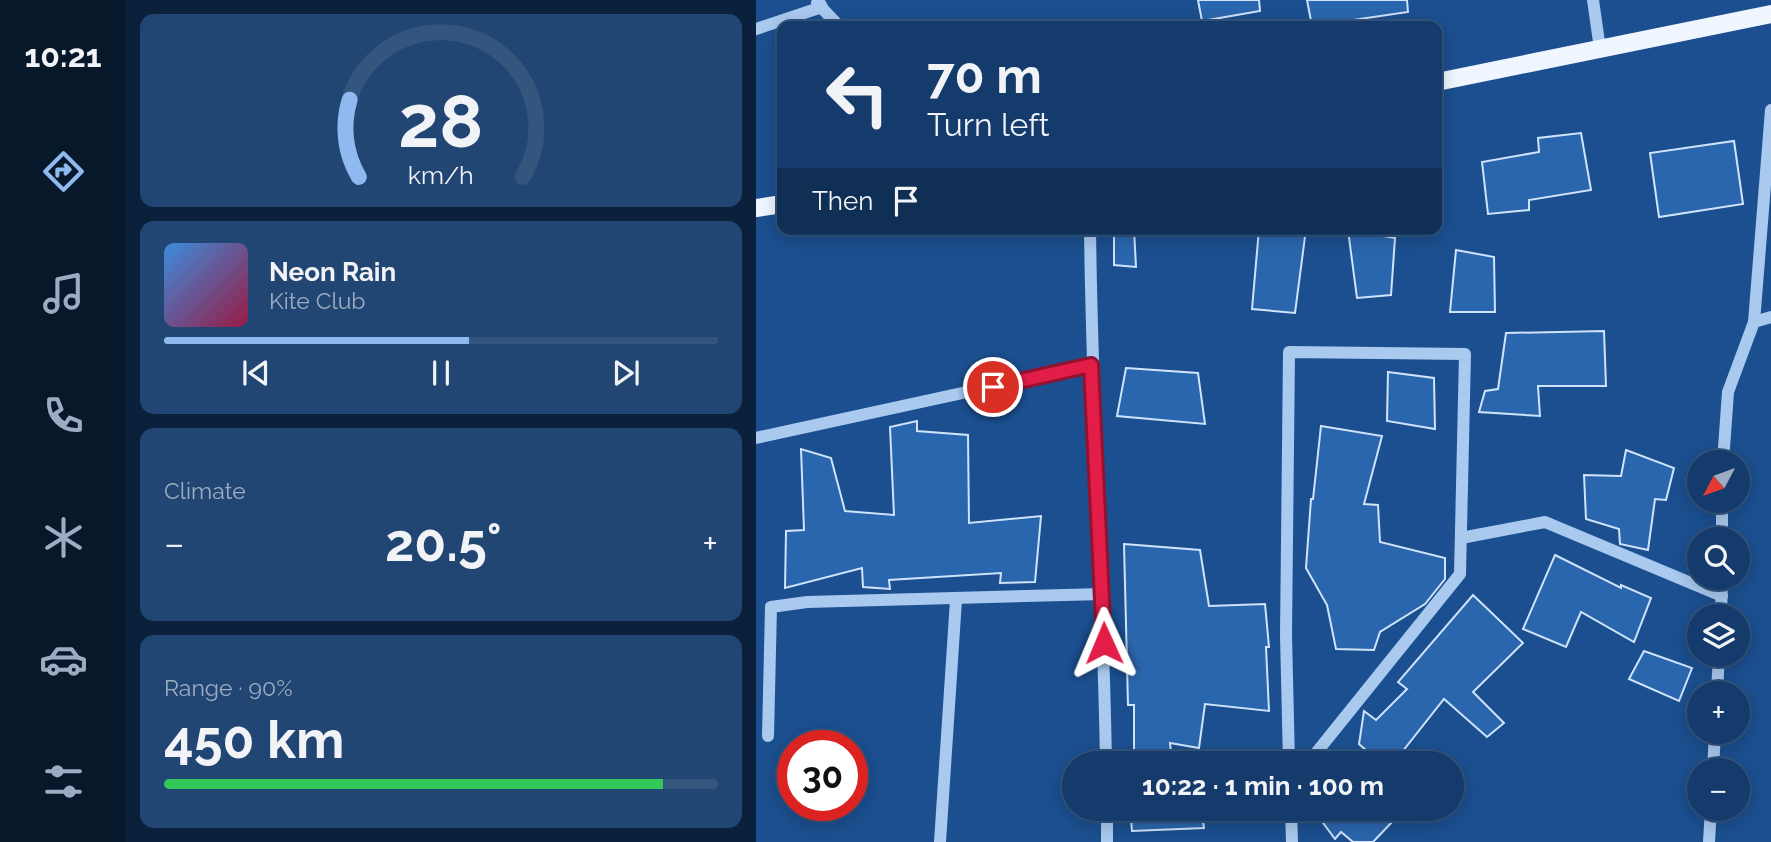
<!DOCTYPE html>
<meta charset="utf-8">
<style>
:root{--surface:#143b6b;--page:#214673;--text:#f1f3f6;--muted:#9dadc1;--line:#33557e;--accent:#90b9f0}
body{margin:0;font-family:Raleway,sans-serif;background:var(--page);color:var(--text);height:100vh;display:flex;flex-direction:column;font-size:26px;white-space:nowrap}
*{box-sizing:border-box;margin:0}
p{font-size:23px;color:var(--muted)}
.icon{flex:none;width:38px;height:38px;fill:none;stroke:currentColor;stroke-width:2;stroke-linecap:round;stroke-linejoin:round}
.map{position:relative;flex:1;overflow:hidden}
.details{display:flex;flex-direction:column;gap:14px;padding:14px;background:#0b203b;width:630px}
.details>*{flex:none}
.banner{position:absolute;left:21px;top:21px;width:665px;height:214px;border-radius:14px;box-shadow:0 4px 18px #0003,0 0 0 2px var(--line);background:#143b6b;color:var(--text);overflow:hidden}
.needle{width:46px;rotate:229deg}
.tools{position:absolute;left:931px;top:450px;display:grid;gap:14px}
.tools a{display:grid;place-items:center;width:63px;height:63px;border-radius:50%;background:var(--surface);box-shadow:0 4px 18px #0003,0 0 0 2px var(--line);font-size:35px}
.speed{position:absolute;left:21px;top:730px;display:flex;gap:14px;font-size:35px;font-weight:700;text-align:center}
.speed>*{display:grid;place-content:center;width:91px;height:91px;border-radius:50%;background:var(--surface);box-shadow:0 4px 18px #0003,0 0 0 2px var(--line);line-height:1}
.speed .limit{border:10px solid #d22;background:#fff;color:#111}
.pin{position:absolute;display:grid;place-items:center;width:60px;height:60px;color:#fff;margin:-30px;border:4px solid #fff;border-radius:50%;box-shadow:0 2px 7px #0007}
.me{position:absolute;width:77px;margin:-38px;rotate:359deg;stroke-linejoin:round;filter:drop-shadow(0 0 5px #0008)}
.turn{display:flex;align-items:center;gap:24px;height:147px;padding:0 35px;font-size:32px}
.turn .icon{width:91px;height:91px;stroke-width:2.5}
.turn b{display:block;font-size:49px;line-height:60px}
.then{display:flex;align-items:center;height:66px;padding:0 35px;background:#0003;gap:14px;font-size:26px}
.big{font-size:52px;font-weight:700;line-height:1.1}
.details .card{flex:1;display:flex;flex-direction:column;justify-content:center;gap:10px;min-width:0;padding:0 24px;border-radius:14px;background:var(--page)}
.details .dial{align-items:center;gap:0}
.dial svg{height:182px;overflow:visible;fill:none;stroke:var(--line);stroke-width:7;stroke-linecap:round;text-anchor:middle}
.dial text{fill:var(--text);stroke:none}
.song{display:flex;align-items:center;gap:21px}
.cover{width:84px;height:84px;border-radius:10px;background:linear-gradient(135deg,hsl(210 70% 55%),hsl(340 70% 35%))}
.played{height:7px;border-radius:4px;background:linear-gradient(90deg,var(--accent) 55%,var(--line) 55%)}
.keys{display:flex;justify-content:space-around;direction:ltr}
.heat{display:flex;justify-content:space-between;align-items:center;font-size:38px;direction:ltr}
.charge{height:10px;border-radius:5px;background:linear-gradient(90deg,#34c759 90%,var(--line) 0)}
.trip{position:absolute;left:306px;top:751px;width:402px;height:70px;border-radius:35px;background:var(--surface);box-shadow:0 4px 18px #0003,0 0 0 2px var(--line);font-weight:700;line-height:70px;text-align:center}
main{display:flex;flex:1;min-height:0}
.menu{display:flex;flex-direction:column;width:126px;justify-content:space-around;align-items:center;background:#08182b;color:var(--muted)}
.menu .icon{width:49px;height:49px}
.menu .active{color:var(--accent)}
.menu b{font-size:32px;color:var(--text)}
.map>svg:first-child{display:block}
.building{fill:#2a66ad;stroke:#cfe3fa;stroke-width:2}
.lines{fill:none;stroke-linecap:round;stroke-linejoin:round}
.minor{stroke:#a9c9ee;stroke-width:12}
.major{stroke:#f0f6ff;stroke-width:18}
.route-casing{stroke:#92132f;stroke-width:18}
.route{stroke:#e11d48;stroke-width:12}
</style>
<main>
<nav class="menu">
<b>10:21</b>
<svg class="icon active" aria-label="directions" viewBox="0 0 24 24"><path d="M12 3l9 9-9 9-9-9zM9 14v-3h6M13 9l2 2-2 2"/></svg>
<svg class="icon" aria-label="music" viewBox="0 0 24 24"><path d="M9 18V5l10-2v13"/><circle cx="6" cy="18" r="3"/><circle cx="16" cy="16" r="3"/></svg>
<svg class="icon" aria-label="phone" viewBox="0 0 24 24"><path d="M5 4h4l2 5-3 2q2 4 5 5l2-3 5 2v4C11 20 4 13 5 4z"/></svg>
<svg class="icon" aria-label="climate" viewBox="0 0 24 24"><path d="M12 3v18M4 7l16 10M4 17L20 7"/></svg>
<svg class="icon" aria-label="car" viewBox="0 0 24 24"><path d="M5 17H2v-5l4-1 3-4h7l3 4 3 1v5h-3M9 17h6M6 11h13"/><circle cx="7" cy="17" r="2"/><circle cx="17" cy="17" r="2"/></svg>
<svg class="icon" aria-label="filters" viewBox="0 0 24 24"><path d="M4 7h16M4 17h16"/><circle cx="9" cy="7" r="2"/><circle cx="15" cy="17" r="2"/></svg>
</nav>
<section class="details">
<div class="card dial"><svg viewBox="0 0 100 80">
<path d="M14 69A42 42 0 1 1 86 69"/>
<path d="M14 69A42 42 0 0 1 10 35" stroke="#90b9f0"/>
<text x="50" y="56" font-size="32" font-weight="700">28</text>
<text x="50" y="72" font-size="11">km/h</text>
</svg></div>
<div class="card">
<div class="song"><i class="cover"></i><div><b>Neon Rain</b><p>Kite Club</p></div></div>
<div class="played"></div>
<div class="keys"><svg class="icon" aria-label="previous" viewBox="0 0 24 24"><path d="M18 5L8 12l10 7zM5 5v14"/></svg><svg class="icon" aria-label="pause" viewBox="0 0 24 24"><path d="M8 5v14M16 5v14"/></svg><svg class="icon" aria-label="next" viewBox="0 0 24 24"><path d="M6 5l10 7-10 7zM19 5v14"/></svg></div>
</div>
<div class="card"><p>Climate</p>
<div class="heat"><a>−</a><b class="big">20.5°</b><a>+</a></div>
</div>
<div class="card"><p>Range · 90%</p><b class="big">450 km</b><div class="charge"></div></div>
</section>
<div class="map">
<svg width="1015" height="842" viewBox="0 0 1015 842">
<rect width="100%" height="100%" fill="#1b4f8f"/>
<!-- building -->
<g class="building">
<path d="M442,0H503L504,11L446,21Z"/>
<path d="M551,0H651L652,12L556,26Z"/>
<path d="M825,133L835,190L773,200V210L732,214L726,162L783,152L782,138Z"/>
<path d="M978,141L987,204L903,217L894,153Z"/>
<path d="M358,229H378L380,267L358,265Z"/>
<path d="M503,229H550L539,313L496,309Z"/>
<path d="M592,230L639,238L635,295L601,298Z"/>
<path d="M700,250L738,257L739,312H694Z"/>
<path d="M848,331L850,386H782L784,416L723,412L729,391L742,389L750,333Z"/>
<path d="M370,368L442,373L449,424L361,416Z"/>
<path d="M632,372L678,378L679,429L631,421Z"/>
<path d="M161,421V431L212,435L213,523L285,516L279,582L244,583L245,573L133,580L134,589L107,587L106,568L29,588L30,531L48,530L45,449L75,458L89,511L138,515L134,427Z"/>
<path d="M565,426L626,436L608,504L622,505L624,542L689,558V579L669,604L624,632L618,650L580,649L571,605L550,568L555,499H557Z"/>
<path d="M870,450L918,468L910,500L899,499L892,550L864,544L863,529L830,519L828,475L865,476Z"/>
<path d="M368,544L444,550L453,606L509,604L513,647H510L513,711L449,704L443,748L414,743L416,763H378V705H372Z"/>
<path d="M799,555L865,588V585L895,598L878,642L825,612L810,647L767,629Z"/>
<path d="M717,595L767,643L717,692L748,723L731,737L688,699L646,752L633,763H625L603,744L608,711L620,720L651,689L642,682Z"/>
<path d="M888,651L936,668L923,701L873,679Z"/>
<path d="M374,808H445L448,828L376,831Z"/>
<path d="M556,808H618L636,822L617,842H597L585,832L579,839Z"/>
</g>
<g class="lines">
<!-- minor -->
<g class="minor">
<path d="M837,0L844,49"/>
<path d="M61,3L83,26"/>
<path d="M0,29L66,7L62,0"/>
<path d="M334,229C336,407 347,585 350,763"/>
<path d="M998,322L1015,110"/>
<path d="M0,438L335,365"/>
<path d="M967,462L972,392L998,322L1015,317"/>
<path d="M705,538L789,522L966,596"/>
<path d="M966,539V500"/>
<path d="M965,616L966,578"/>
<path d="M961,693L963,654"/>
<path d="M12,736L15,607L51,602L347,594"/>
<path d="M533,763L530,635L533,352L709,354L704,574L552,763"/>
<path d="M957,770L959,732"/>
<path d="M351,808V842"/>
<path d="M535,808L536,842"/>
<path d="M184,842L200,600"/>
<path d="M953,842L955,808"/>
</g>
<!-- major -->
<g class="major">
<path d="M681,82L1015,14"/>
<path d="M0,208L26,204"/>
</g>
</g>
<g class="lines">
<!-- route casing -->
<g class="route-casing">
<path id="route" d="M237,387L335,365L348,643"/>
</g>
<!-- route -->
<use href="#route" class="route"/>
</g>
</svg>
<div class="tools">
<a><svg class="needle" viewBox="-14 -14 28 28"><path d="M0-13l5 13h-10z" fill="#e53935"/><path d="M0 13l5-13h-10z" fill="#9dadc1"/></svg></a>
<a><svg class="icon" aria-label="search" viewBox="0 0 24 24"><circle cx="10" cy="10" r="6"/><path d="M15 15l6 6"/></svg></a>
<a><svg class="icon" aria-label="layers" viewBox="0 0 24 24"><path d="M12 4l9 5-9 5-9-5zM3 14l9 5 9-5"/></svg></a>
<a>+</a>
<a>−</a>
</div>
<div class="speed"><div class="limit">30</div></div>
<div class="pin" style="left:237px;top:387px;background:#d93025"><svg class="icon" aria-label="arrive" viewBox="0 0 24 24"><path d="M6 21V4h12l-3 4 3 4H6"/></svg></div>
<svg class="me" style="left:348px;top:643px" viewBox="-20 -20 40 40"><path d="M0-17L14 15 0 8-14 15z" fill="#e11d48" stroke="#fff" stroke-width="4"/></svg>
<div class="trip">10:22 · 1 min · 100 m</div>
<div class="banner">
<div class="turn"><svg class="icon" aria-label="left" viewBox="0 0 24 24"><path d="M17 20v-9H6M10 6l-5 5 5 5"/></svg><div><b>70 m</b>Turn left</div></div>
<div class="then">Then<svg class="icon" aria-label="arrive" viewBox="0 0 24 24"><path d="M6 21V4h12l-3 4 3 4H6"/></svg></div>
</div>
</div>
</main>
